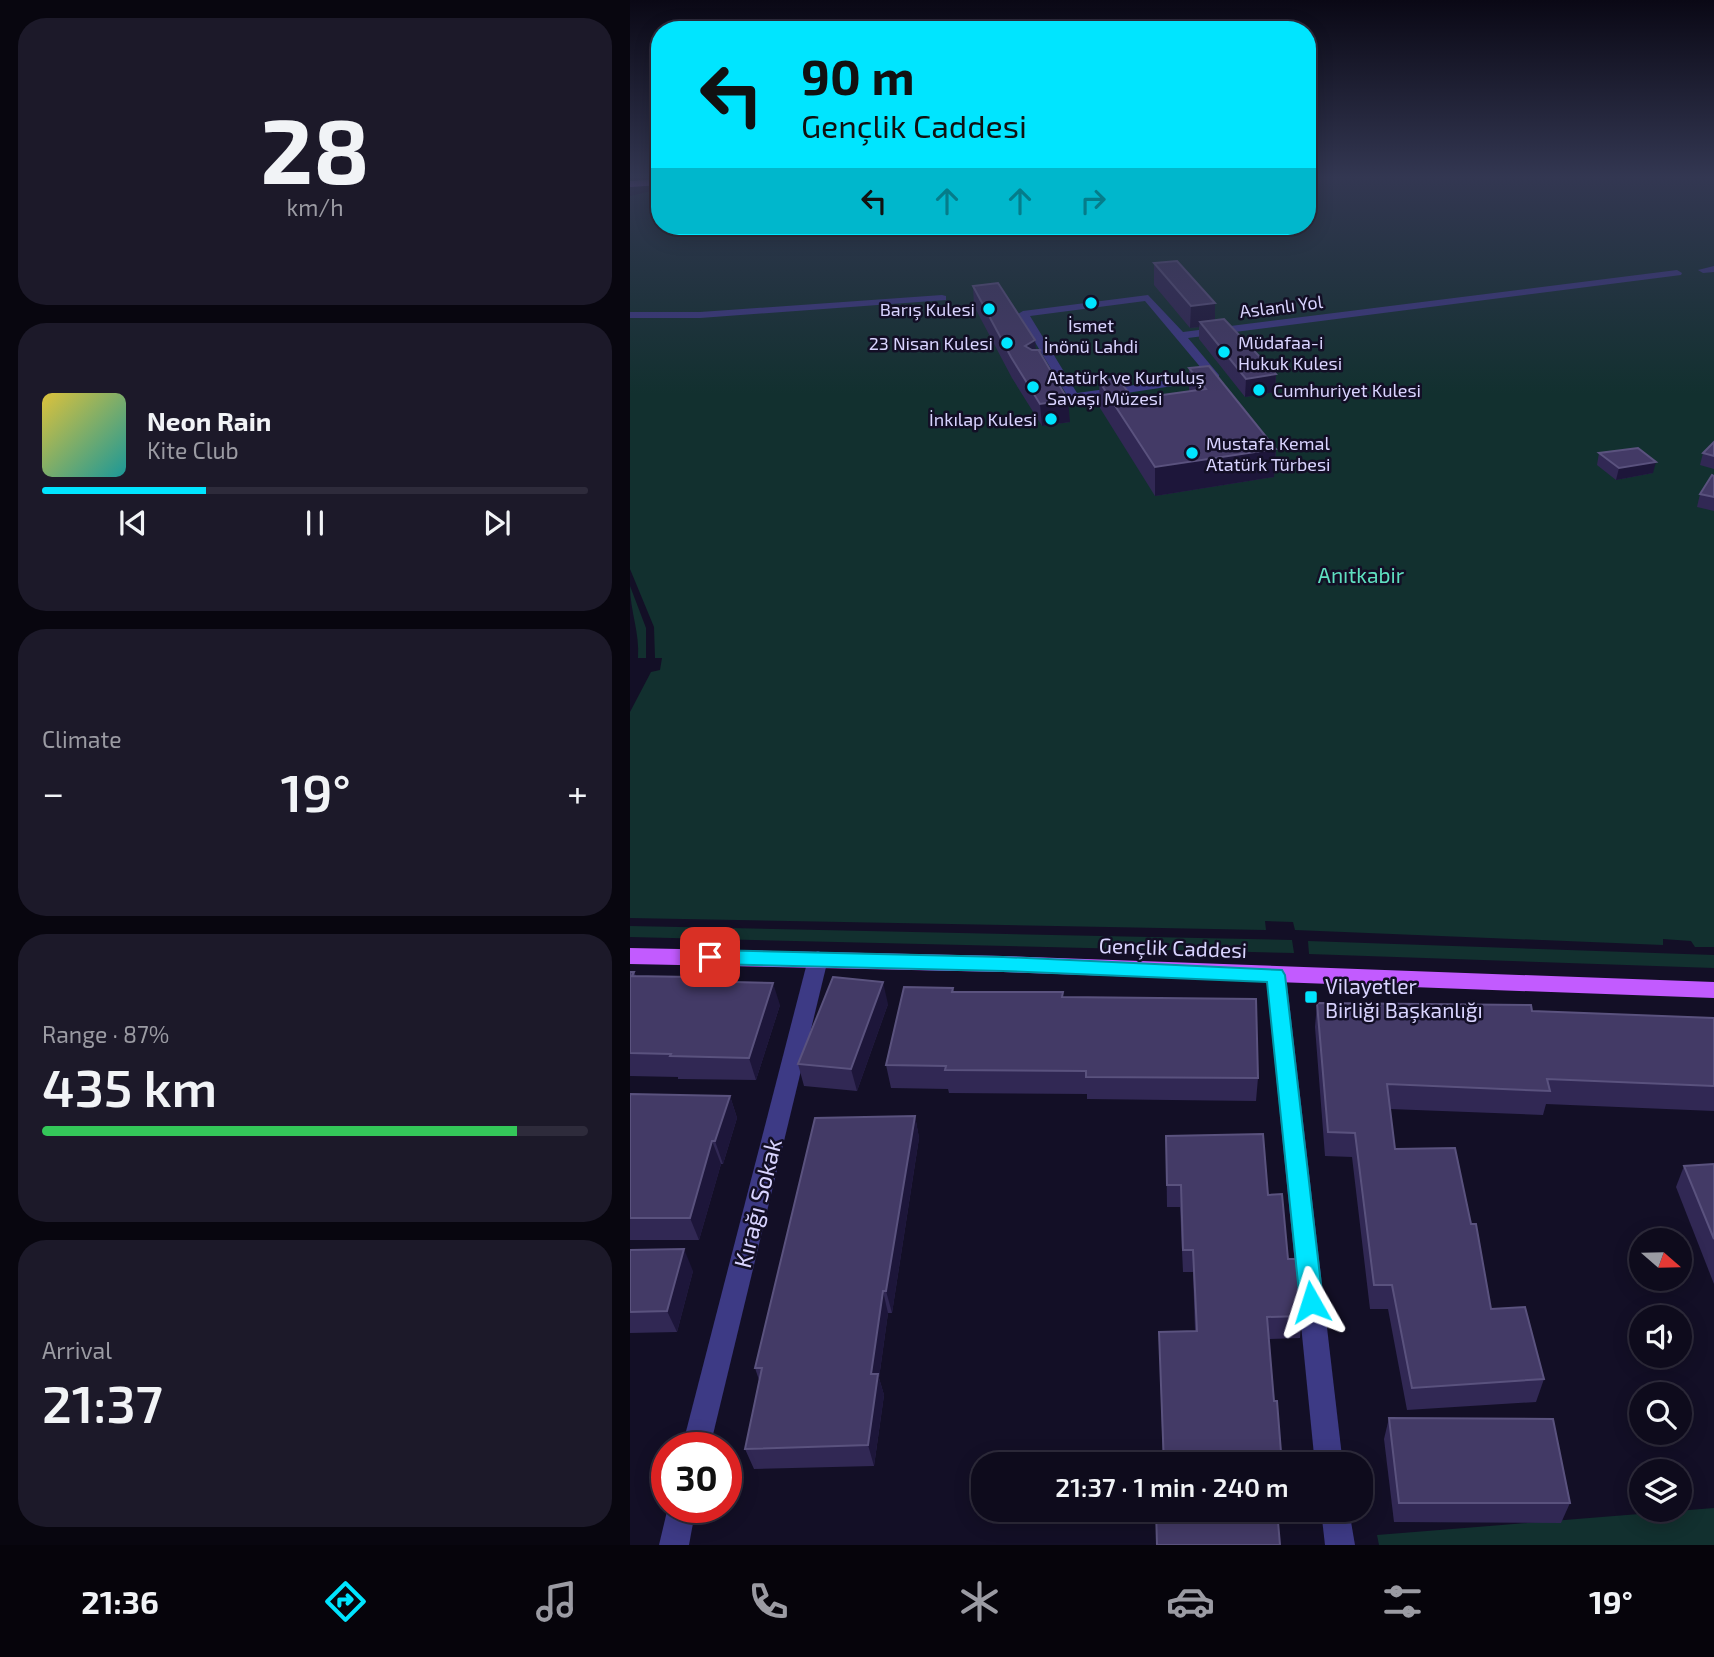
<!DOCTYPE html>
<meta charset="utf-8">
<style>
:root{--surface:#0e0b1c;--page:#1c1929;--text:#f1f3f6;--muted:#9b9ba3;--line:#2e2b3b;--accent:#00e5ff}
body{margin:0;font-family:"Exo 2",sans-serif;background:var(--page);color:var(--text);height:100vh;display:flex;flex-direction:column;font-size:26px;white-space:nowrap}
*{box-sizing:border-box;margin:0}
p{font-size:23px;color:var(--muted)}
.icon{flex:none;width:38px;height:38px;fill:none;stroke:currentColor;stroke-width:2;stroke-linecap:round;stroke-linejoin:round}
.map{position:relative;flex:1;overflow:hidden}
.panel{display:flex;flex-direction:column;gap:18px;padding:18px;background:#08060f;width:630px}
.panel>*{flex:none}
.guide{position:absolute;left:21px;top:21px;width:665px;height:214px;border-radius:28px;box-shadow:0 4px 18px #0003,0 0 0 2px var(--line);background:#00e5ff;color:#111;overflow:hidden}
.needle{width:46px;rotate:110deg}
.tools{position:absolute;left:999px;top:1228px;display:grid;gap:14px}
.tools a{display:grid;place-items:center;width:63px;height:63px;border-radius:50%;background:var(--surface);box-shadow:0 4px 18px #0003,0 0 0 2px var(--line);font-size:35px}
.speed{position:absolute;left:21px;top:1432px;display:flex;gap:14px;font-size:35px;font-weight:700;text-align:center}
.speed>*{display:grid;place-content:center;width:91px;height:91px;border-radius:50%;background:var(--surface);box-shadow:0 4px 18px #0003,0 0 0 2px var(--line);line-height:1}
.speed .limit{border:10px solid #d22;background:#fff;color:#111}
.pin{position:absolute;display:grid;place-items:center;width:60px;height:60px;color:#fff;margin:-30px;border-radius:14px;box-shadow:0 4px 10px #0006}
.me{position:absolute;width:77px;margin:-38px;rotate:354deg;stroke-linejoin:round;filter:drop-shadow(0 0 5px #0008)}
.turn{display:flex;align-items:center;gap:24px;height:147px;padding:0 35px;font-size:32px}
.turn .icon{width:91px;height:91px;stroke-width:2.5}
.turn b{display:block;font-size:49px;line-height:60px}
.lanes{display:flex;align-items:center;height:66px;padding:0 35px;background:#0003;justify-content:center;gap:35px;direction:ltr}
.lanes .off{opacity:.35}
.big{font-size:52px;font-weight:600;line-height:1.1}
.panel .widget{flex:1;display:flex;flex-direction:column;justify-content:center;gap:10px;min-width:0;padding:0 24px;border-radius:28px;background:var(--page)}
.panel .dial{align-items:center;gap:0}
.dial b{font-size:91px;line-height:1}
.song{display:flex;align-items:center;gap:21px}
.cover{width:84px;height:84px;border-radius:10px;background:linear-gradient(135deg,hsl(50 70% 55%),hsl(180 70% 35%))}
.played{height:7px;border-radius:4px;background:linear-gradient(90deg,var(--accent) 30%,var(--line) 30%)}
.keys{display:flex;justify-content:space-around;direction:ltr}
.heat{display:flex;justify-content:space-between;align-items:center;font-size:38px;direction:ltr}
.charge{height:10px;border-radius:5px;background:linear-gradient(90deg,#34c759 87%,var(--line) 0)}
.trip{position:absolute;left:341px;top:1452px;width:402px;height:70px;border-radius:28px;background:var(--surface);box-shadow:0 4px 18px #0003,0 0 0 2px var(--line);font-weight:600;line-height:70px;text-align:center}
.tabs{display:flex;height:112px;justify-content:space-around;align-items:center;background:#06040b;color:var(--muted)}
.tabs .icon{width:49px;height:49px}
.tabs .on{color:var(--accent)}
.tabs b{font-size:32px;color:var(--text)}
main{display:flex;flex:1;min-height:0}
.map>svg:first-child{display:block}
.green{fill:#12302f}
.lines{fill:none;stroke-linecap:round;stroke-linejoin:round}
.minor{fill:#3d3a85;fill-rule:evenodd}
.major{fill:#c25bff;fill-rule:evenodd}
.wall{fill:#312854}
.shaded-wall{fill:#1d163a}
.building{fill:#433a66;stroke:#5a527e;stroke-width:2}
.route{fill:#00e5ff;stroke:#0095a6;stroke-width:2}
.poi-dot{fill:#00e5ff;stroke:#130f26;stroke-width:2.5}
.labels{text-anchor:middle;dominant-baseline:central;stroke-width:5;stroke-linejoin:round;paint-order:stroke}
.far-street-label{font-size:18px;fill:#d9d4ff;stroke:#130f26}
.far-poi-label{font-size:18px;fill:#d9d4ff;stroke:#130f26;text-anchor:start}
.park-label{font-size:21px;fill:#5fe0c0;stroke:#130f26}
.street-label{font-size:21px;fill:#d9d4ff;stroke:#130f26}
.poi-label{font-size:21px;fill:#d9d4ff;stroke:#130f26;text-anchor:start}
.near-street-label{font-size:24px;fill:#d9d4ff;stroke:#130f26}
</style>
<main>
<section class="panel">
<div class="widget dial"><b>28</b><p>km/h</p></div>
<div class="widget">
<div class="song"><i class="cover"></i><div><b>Neon Rain</b><p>Kite Club</p></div></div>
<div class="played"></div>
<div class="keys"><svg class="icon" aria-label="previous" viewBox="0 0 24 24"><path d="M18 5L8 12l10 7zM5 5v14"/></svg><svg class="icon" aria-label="pause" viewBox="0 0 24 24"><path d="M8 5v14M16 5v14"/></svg><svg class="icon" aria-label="next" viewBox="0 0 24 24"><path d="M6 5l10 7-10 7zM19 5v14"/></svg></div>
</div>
<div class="widget"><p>Climate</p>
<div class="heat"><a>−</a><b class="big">19°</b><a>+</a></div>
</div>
<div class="widget"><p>Range · 87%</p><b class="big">435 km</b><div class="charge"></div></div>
<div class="widget"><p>Arrival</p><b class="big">21:37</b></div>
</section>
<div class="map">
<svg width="1084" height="1545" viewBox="0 0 1084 1545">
<rect width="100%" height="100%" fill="#130f26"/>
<!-- green -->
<g class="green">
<path d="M677,178H1084V947H1065L1061,941L1033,939V945L665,930L663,922L635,921L636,930L0,918V712L21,672L30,670L32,658H25L24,627L0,569V196L30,189V226H677Z"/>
<path d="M0,586L16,628V658H8C10,633 0,611 0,586Z"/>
<path d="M0,926L662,940L664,953L0,937Z"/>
<path d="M678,941L1084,955V968L679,954Z"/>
<path d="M1084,1508V1545H749L747,1535Z"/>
</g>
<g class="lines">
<!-- minor -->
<g class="minor">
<path d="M1084,266V272L1073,273L1068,270Z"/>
<path d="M1047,270L1052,273L1051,275L558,338L589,375V379L444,401L438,397L388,314L393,311L518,295L553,332ZM515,301L577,375L447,393L400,316Z"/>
<path d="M312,295L316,296V300L70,318H0V312H70Z"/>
<path d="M188,951L195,954L198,959L80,1447H52L178,959L181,954Z"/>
<path d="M646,967L653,970L656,975L713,1465H685L636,975L639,970Z"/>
<path d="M38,1507H66L59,1545H29Z"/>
<path d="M691,1510H719L725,1545H695Z"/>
</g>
<!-- major -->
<g class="major">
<path d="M30,179V185L0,187V181Z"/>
<path d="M0,948L373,956L1084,982V998L373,972L0,964Z"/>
</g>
</g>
<!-- wall -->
<g class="wall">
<path d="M524,263L585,320L646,374L645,392L615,397L569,339V327L560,328L524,285Z"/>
<path d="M343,286L406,350H411V355L440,422L412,426L382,378L344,306Z"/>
<path d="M559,368L646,449L644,477L525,496L470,408L469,381L503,399L559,391Z"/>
<path d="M1084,442V469L1070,465L1073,453Z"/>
<path d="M969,453L1023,473L986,480L967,465Z"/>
<path d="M1084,476V511L1067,507L1070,494Z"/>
<path d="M0,972H4L6,976L64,981L150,1005L126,1080L48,1079V1077L0,1076Z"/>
<path d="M323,988L324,992L433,997L628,1078L626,1101L457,1099V1094L319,1093L318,1089L261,1088L256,1065Z"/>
<path d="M687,1003L1084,1018V1111L916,1104L913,1115L760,1109L765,1149L841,1224L861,1309L914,1379L906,1402L777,1410L758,1309H740L722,1157L695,1156L685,1027Z"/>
<path d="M258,1004L227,1091L174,1086L168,1064Z"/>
<path d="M0,1094L100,1096L107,1118L93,1164H91L69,1240H0Z"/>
<path d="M285,1116L289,1138L262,1313H258L249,1378L254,1395L244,1466L124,1469L115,1449L129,1380L125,1368Z"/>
<path d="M536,1136L638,1195L658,1259L672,1316L670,1338L639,1339L644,1401L652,1465H533L529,1332L565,1331L563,1272H553L550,1207H537Z"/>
<path d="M1084,1164V1284L1046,1187L1054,1166Z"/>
<path d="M0,1250L63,1271L47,1332L0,1333Z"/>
<path d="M759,1418L940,1503L931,1523L764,1522L754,1439Z"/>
</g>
<!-- shaded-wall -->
<g class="shaded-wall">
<path d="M585,303V325L570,322L569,327L560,328L561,306Z"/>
<path d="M405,340L407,361L395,346Z"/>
<path d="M646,374L645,392L615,397L616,379Z"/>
<path d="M438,400L440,422L412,426L410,404Z"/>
<path d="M646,449L644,477L525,496V467Z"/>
<path d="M1026,462L1023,473L986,480L989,468Z"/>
<path d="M253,982L258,1004L227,1091L221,1069Z"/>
<path d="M143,983L150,1005L126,1080L119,1058Z"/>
<path d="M100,1096L107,1118L93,1164L85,1141Z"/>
<path d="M285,1116L289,1138L262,1313L256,1291Z"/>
<path d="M82,1141L91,1164L69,1240L60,1218Z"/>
<path d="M54,1249L63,1271L47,1332L37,1311Z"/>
<path d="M253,1291L258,1313L249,1378L254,1395L244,1466L238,1445L241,1374Z"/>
</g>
<!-- building -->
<g class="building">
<path d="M547,261L585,303L561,306L524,263Z"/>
<path d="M368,283L405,340L395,346L402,350H411L409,351L438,400L410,404L381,357L343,286Z"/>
<path d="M594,319L646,374L616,379L570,322Z"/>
<path d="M579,366L646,449L525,467L469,381L488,378L503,399L576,389L559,368Z"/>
<path d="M1084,442V456L1073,453Z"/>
<path d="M1008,448L1026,462L989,468L969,453Z"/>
<path d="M1082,475L1084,476V497L1070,494Z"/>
<path d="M0,972H4L2,976L62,977L61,981L143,983L119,1058L40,1056L41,1054L0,1053Z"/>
<path d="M203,977L253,982L221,1069L168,1064Z"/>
<path d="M274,987L323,988L322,992H433L432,997L626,999L628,1078L456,1077V1071L315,1070L316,1066L256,1065Z"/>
<path d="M687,1003L901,1005L902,1011L1084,1018V1086L917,1079L920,1091L757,1084L765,1149L825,1148L841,1224H846L861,1309L895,1307L914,1379L782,1388L762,1285H744L725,1133L698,1132Z"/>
<path d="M0,1094L100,1096L85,1141H82L60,1218H0Z"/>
<path d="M285,1116L256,1291H253L241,1374H248L238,1445L115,1449L132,1368H125L185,1118Z"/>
<path d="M633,1134L638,1195L652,1194L658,1259H666L672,1316L637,1317L644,1401H647L652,1465H534L529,1332L567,1331L563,1250H553L551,1185H537L536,1136Z"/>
<path d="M1084,1164V1239L1054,1166Z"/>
<path d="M54,1249L37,1311L0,1312V1250Z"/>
<path d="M759,1418L923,1419L940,1503H769Z"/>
<path d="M526,1510H647L650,1545H527Z"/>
</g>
<!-- sky -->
<linearGradient id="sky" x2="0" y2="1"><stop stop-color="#0a0815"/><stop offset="0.45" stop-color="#333752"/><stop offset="1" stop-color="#333752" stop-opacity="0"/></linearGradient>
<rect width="1084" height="394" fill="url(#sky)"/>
<!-- route -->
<path class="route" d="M80,950L373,957L652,970L655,975L693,1302L689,1309L681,1313L673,1309L670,1302L637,982L373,971L80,964L74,962L71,957L74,952Z"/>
<!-- markers -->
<g class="poi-dot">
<circle cx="461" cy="303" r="7"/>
<circle cx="359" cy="309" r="7"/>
<circle cx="377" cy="343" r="7"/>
<circle cx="594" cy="352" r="7"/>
<circle cx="403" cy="387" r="7"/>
<circle cx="629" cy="390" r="7"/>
<circle cx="421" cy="419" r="7"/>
<circle cx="562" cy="453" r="7"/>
<rect x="674" y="990" width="14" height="14" rx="3.5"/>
</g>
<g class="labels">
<!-- far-street labels -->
<g class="far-street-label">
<text transform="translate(651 306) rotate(-7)">Aslanlı Yol</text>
</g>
<!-- far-poi labels -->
<g class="far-poi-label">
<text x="345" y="309" text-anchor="end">Barış Kulesi</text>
<text x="461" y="325" text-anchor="middle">İsmet<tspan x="461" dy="21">İnönü Lahdi</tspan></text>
<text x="608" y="342">Müdafaa-i<tspan x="608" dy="21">Hukuk Kulesi</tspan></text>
<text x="363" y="343" text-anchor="end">23 Nisan Kulesi</text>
<text x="417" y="377">Atatürk ve Kurtuluş<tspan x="417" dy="21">Savaşı Müzesi</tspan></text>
<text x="643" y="390">Cumhuriyet Kulesi</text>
<text x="407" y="419" text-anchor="end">İnkılap Kulesi</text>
<text x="576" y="443">Mustafa Kemal<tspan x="576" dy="21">Atatürk Türbesi</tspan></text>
</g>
<!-- park labels -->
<g class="park-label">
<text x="731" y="574">Anıtkabir</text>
</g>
<!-- street labels -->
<g class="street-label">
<text transform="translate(543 947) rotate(2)">Gençlik Caddesi</text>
</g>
<!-- poi labels -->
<g class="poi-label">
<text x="695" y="985">Vilayetler<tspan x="695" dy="24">Birliği Başkanlığı</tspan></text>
</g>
<!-- near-street labels -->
<g class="near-street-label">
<text transform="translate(127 1203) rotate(-76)">Kırağı Sokak</text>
</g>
</g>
</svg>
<div class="tools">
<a><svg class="needle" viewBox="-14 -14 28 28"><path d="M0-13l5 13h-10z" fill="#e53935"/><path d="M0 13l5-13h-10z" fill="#9b9ba3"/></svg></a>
<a><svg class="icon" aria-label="sound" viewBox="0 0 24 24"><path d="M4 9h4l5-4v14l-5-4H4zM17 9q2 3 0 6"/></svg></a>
<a><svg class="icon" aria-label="search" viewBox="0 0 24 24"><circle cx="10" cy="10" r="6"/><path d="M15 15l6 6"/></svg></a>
<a><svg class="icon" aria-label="layers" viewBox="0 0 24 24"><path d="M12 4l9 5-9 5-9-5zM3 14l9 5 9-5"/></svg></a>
</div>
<div class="speed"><div class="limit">30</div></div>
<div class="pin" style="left:80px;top:957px;background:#d93025"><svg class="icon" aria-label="arrive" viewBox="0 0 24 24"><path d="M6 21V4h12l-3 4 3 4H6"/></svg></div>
<svg class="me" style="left:681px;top:1302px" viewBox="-20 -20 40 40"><path d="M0-17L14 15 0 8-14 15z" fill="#00e5ff" stroke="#fff" stroke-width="4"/></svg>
<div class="trip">21:37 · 1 min · 240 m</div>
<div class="guide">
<div class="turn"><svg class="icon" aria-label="left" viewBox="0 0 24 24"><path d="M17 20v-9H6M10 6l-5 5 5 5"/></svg><div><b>90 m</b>Gençlik Caddesi</div></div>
<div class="lanes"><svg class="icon" aria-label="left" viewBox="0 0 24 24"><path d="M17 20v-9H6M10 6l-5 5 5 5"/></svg><svg class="icon off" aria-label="ahead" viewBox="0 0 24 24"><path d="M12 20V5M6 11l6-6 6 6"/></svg><svg class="icon off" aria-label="ahead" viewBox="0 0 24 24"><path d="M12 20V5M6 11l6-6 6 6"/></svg><svg class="icon off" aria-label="right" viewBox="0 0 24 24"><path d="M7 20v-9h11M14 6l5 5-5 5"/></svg></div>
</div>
</div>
</main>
<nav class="tabs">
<b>21:36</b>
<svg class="icon on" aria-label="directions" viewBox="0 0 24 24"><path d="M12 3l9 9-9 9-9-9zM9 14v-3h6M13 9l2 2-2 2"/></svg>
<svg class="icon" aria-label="music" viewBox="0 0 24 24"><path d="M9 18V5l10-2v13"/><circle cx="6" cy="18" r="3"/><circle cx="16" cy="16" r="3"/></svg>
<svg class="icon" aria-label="phone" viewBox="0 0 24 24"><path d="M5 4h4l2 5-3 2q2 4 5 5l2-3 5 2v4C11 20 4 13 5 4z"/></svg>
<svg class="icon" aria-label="climate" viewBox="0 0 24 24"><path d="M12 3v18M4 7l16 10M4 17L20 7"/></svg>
<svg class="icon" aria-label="car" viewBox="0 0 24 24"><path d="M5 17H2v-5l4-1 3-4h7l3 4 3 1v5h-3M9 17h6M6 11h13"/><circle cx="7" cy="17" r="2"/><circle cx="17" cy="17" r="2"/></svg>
<svg class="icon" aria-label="filters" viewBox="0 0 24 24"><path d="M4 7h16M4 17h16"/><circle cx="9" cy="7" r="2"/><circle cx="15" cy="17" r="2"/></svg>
<b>19°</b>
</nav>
